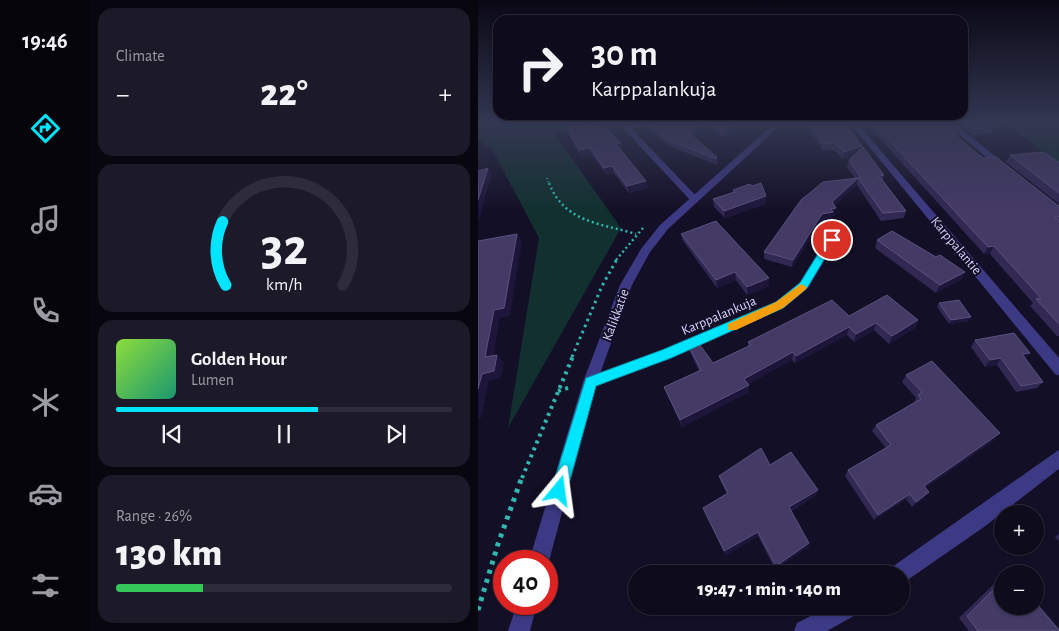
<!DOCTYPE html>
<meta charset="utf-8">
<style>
:root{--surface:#0e0b1c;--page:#1c1929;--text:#f1f3f6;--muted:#9b9ba3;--line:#2e2b3b;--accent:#00e5ff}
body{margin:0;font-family:"Alegreya Sans",sans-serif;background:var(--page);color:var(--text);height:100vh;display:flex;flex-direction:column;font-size:19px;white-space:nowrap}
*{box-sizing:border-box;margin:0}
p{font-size:16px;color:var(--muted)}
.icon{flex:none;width:28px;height:28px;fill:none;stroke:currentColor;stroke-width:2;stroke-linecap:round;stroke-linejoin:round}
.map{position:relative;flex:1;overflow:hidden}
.sheet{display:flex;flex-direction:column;gap:8px;padding:8px;background:#08060f;width:388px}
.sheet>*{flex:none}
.guide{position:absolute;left:15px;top:15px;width:475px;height:105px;border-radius:15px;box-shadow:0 1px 4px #0004,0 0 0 1px var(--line);background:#0e0b1c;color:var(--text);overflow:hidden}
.fabs{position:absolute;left:516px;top:505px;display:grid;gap:10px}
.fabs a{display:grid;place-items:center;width:50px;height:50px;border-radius:50%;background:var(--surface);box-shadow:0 1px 4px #0004,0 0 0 1px var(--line);font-size:25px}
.speed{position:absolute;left:15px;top:550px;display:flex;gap:10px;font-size:25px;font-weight:700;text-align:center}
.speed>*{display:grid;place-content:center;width:65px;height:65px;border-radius:50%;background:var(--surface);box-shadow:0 1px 4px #0004,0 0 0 1px var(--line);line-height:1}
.speed .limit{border:8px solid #d22;background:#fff;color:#111}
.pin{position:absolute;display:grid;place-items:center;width:42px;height:42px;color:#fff;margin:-21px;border:2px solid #fff;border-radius:50%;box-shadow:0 1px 5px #0007}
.me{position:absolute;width:55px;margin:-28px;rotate:16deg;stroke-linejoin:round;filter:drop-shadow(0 0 4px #0008)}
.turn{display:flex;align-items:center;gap:18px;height:105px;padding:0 15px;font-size:22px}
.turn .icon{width:65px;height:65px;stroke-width:2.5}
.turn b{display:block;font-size:35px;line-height:42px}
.big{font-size:38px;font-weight:800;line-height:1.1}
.sheet .tile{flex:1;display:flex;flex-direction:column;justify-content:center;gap:8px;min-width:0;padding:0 18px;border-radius:15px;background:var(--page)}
.sheet .dial{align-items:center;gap:0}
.dial svg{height:130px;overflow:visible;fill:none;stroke:var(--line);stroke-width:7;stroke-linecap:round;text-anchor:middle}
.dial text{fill:var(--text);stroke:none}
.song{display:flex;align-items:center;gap:15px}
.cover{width:60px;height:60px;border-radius:8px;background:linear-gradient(135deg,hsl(90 70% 55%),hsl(160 70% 35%))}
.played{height:5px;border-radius:2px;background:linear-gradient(90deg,var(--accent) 60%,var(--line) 60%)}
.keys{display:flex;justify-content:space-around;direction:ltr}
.heat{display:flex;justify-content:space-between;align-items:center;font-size:28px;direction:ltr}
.charge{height:8px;border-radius:4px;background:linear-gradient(90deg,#34c759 26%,var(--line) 0)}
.trip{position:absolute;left:150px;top:565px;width:282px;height:50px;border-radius:25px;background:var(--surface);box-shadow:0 1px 4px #0004,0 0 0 1px var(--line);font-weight:800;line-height:50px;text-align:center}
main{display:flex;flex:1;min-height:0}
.dock{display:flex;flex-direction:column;width:90px;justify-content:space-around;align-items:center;background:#06040b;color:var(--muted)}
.dock .icon{width:35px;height:35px}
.dock .selected{color:var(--accent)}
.dock b{font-size:22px;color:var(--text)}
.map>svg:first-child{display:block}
.green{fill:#12302f}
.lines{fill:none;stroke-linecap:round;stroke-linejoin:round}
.path-far4{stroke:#2fb8b0;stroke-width:2;stroke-dasharray:1 2.5;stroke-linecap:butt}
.path-far3{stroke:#2fb8b0;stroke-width:2.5;stroke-dasharray:2 3;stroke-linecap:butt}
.path-far2{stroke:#2fb8b0;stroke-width:3;stroke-dasharray:2.5 4;stroke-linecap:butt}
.path-far1{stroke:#2fb8b0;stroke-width:4;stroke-dasharray:3 4.5;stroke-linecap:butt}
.path{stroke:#2fb8b0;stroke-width:5;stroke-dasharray:4 5.5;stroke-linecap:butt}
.minor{fill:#3d3a85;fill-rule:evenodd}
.tertiary{fill:#3d3a85;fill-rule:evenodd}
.wall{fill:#312854}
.shaded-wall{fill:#1d163a}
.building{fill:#433a66;stroke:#5a527e}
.route{fill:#00e5ff;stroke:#0095a6}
.slow{fill:#f59e0b}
.labels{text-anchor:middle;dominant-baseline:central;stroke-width:4;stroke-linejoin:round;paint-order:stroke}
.street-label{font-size:14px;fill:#d9d4ff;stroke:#130f26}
</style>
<main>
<nav class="dock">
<b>19:46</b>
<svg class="icon selected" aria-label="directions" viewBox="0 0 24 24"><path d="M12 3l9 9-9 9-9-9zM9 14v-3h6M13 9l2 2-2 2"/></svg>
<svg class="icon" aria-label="music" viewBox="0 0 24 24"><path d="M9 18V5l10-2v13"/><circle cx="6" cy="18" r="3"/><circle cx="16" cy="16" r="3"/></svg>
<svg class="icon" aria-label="phone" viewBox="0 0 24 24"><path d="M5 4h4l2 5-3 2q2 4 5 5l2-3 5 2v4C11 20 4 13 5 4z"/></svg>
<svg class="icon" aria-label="climate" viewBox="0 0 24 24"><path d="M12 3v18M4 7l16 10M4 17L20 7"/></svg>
<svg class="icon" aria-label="car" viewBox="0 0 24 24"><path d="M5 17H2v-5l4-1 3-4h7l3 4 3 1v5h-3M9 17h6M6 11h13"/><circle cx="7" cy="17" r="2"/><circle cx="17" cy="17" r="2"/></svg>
<svg class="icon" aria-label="filters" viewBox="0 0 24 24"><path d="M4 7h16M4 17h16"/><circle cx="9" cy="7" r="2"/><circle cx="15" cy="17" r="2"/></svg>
</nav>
<section class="sheet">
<div class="tile"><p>Climate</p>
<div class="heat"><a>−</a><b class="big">22°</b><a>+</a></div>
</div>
<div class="tile dial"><svg viewBox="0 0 100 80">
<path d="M14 69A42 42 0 1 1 86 69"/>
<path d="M14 69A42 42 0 0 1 12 30" stroke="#00e5ff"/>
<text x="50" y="56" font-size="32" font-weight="700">32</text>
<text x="50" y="72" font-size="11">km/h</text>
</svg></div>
<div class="tile">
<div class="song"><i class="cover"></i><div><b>Golden Hour</b><p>Lumen</p></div></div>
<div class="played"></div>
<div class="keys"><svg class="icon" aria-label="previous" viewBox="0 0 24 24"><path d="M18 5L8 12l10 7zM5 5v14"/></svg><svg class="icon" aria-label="pause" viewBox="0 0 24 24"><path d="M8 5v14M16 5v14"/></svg><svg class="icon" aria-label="next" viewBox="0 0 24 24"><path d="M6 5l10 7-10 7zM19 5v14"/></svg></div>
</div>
<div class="tile"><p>Range · 26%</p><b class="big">130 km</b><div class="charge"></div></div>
</section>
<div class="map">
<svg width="582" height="631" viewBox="0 0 582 631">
<rect width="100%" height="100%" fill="#130f26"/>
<!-- green -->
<g class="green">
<path d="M0,122H118L76,133L143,228L30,428L61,238L15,151L0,139Z"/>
<path d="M524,122H581V163Z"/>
</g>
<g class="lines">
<!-- path-far4 -->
<path class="path-far4" d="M69,178L71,184"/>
<!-- path-far3 -->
<g class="path-far3">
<path d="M71,183C86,222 121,223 158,234"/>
<path d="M138,260L165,228"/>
</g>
<!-- path-far2 -->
<path class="path-far2" d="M94,357L124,286L139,259"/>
<!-- path-far1 -->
<g class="path-far1">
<path d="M80,391L93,387"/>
<path d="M44,478L95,356"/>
</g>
<!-- path -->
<path class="path" d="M0,610L20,544L44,477"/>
<!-- minor -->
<g class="minor">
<path d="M161,122H173L154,129L220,198V202H214L145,128Z"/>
<path d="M371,122H378L582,359V376L577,374Z"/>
<path d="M467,122H475L528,165V169H522Z"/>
<path d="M353,237L358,240L330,288L306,308L194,358L112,388L107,386L105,382L107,378L184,350L298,302L322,282L349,238Z"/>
<path d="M582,449V468L506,527L428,581L424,583V574H411L414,567Z"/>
<path d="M352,606H384L381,613L349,631H316L319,623Z"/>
</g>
<!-- tertiary -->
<g class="tertiary">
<path d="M298,122H306L190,229L172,252L154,285L119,382L71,561L69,566V561H51L105,382L142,285L163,249L182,225Z"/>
<path d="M39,604H59L52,631H30Z"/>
</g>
</g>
<!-- wall -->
<g class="wall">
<path d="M166,122H269L246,138L226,124L216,137L239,157L240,163L239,165L189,145L167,126Z"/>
<path d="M327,122H366L384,146V149L406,175L405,180L428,211L426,218L403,221L379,185V181L378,185L356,206L357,215L354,216V220L343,221L314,267L286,259V252L377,178L369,167L371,160L375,156L365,159L356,150L345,151Z"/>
<path d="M387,122H475L484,130L482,136L479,137L505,158L582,207V336H579L552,306L555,303L512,254H506Z"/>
<path d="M479,122H509L516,127L513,134L495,135Z"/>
<path d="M87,126H107L143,143L145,150H143L168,181L170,188L151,193L136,173L129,175L114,155L103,157L90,132Z"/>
<path d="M532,155L582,163V205L528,162Z"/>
<path d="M274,186L288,204L247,218L236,207L235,199L255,192V190Z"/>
<path d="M203,234L291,278V286L269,295L258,280L239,288L205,241Z"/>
<path d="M399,240L458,257L487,272L483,280L458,293L397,248Z"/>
<path d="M461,303L491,321L471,324L459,307Z"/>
<path d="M371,316L440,320L437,328L411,344L396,330L376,342L369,335L317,363L314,360L270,384L271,392L204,427L186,387L221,371L212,352L210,345L235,363L270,346V342Z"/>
<path d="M497,340L552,353L547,358L565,382L559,388L538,392L519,365L507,367L493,347Z"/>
<path d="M428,375L516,440L447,488L451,492L446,498L434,507L428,499L396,520L367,476L370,470L408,448L394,431L398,425L436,402L438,398L424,382Z"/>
<path d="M292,465L338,495L313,511L331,543L330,547L297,569L280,536L248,555L225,508L249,494L243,482L241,476Z"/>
<path d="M582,533V542L577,537Z"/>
<path d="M525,576V606L582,631H491L481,618L523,577Z"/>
</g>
<!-- shaded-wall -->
<g class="shaded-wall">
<path d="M222,122H226V124L213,140L212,134Z"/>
<path d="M260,122H269L246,138V132Z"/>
<path d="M143,143L145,150L140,151L138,144Z"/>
<path d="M384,146L383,153L365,159L366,152Z"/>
<path d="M112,148L114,155L103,157L101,150Z"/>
<path d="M239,157L240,163L239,165L238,159Z"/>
<path d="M134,166L136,173L129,175L126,168Z"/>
<path d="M10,168L14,175L0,223V200Z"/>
<path d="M380,178L378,185L353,209L354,202Z"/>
<path d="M168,181L170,188L151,193L149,186Z"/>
<path d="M288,196V204L247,218L246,211Z"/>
<path d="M358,208L357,215L354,216V220L343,221L314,267L315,260L344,214L353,209Z"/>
<path d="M39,234L44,242L32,316L22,318L14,365L7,357L16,310Z"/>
<path d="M516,246L512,254H506L510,247Z"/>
<path d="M257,272L258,280L239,288L238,280Z"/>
<path d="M487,272L483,280L458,293L462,285Z"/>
<path d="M291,278V286L269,295V287Z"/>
<path d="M493,317L491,321L471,324L473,320Z"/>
<path d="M440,320L437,328L411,344L414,336Z"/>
<path d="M398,323L396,330L376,342L378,334Z"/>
<path d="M371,327L369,335L317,363L318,356Z"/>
<path d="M315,352L314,360L267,386L266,379Z"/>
<path d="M552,353L546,359L544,354Z"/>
<path d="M19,355L26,362L23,378L11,381L3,418H0V389L4,374Z"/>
<path d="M523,358L519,365L507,367L512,360Z"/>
<path d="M271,385V392L204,427L202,420Z"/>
<path d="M522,433L516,440L441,492L446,486Z"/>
<path d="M340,490L338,495L310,512L311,507Z"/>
<path d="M451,492L446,498L434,507L438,502Z"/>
<path d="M432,494L428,499L396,520L400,515Z"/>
<path d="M280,532V536L248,555L246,551Z"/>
<path d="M331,543L330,547L297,569L298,566Z"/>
</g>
<!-- building -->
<g class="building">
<path d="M102,122H105L107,126L122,122L143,143L138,144L168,181L149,186L134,166L126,168L112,148L101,150L87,126Z"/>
<path d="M168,122H222L212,134L239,157L238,159L188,139Z"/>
<path d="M232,122H260L246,132Z"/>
<path d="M332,122H366L384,146L366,152L357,143L345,144Z"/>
<path d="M394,122H475L484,130L472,131L505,158L518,157L582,207V216L577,218L582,221V325L558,299L563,298L516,246L510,247Z"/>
<path d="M489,122H509L516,127L497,129Z"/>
<path d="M385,147L406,175L401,176L428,211L405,213L380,178H383L371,160Z"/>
<path d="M565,152L582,163V194L532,155Z"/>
<path d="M10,168L0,200V171Z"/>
<path d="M380,178L354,202L358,208L353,209L355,212L344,214L315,260L286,252L323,200L345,182Z"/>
<path d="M283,183L288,196L246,211L235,199L257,192L255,190L272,184L274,186Z"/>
<path d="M238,221L291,278L269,287L257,272L238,280L203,234Z"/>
<path d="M414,231L458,257L462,255L487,272L462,285L399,240Z"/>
<path d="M39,234L26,308L16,310L7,357L19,355L16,371L4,374L0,389V241Z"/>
<path d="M409,295L440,320L414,336L398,323L378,334L371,327L318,356L315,352L266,379L271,385L202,420L186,387L223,370L210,345L219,341L235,363L273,345L270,342L354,300L371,316Z"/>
<path d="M481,300L493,317L473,320L461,303Z"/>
<path d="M536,333L552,353L544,354L565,382L543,386L523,358L512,360L497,340Z"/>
<path d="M454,361L522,433L446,486L451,492L438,502L432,494L400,515L370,470L413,445L398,425L443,399L440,395L444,392L428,375Z"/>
<path d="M283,448L292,465L313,452L340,490L311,507L331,543L298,566L280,532L246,551L225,508L250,493L241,476Z"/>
<path d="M525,580V606H558V603L582,631H500L489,616Z"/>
</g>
<!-- sky -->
<linearGradient id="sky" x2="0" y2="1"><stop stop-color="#0a0815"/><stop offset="0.58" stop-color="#333752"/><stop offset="1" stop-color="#333752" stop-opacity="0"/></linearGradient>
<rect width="582" height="211" fill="url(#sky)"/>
<!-- route -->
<path class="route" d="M350,238L358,240L329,288L305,308L193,358L118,386L89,491L87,497L81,499L75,497L73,491L108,378L184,350L298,302L322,283Z"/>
<!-- slow -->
<path class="slow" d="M323,284L329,287L327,290L305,308L258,330H250V324L298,302Z"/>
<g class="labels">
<!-- street labels -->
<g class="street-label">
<text transform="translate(478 246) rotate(50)">Karppalantie</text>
<text transform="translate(138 315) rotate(-70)">Kalikkatie</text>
<text transform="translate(241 316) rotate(-23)">Karppalankuja</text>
</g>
</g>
</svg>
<div class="fabs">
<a>+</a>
<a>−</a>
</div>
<div class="speed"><div class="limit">40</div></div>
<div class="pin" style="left:354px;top:240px;background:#d93025"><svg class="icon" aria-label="arrive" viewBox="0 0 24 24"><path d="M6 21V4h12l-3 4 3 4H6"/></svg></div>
<svg class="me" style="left:81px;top:491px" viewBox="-20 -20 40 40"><path d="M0-17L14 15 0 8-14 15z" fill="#00e5ff" stroke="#fff" stroke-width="4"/></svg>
<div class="trip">19:47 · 1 min · 140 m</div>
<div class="guide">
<div class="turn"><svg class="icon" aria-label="right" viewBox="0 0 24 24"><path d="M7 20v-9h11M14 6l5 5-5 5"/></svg><div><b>30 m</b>Karppalankuja</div></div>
</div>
</div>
</main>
